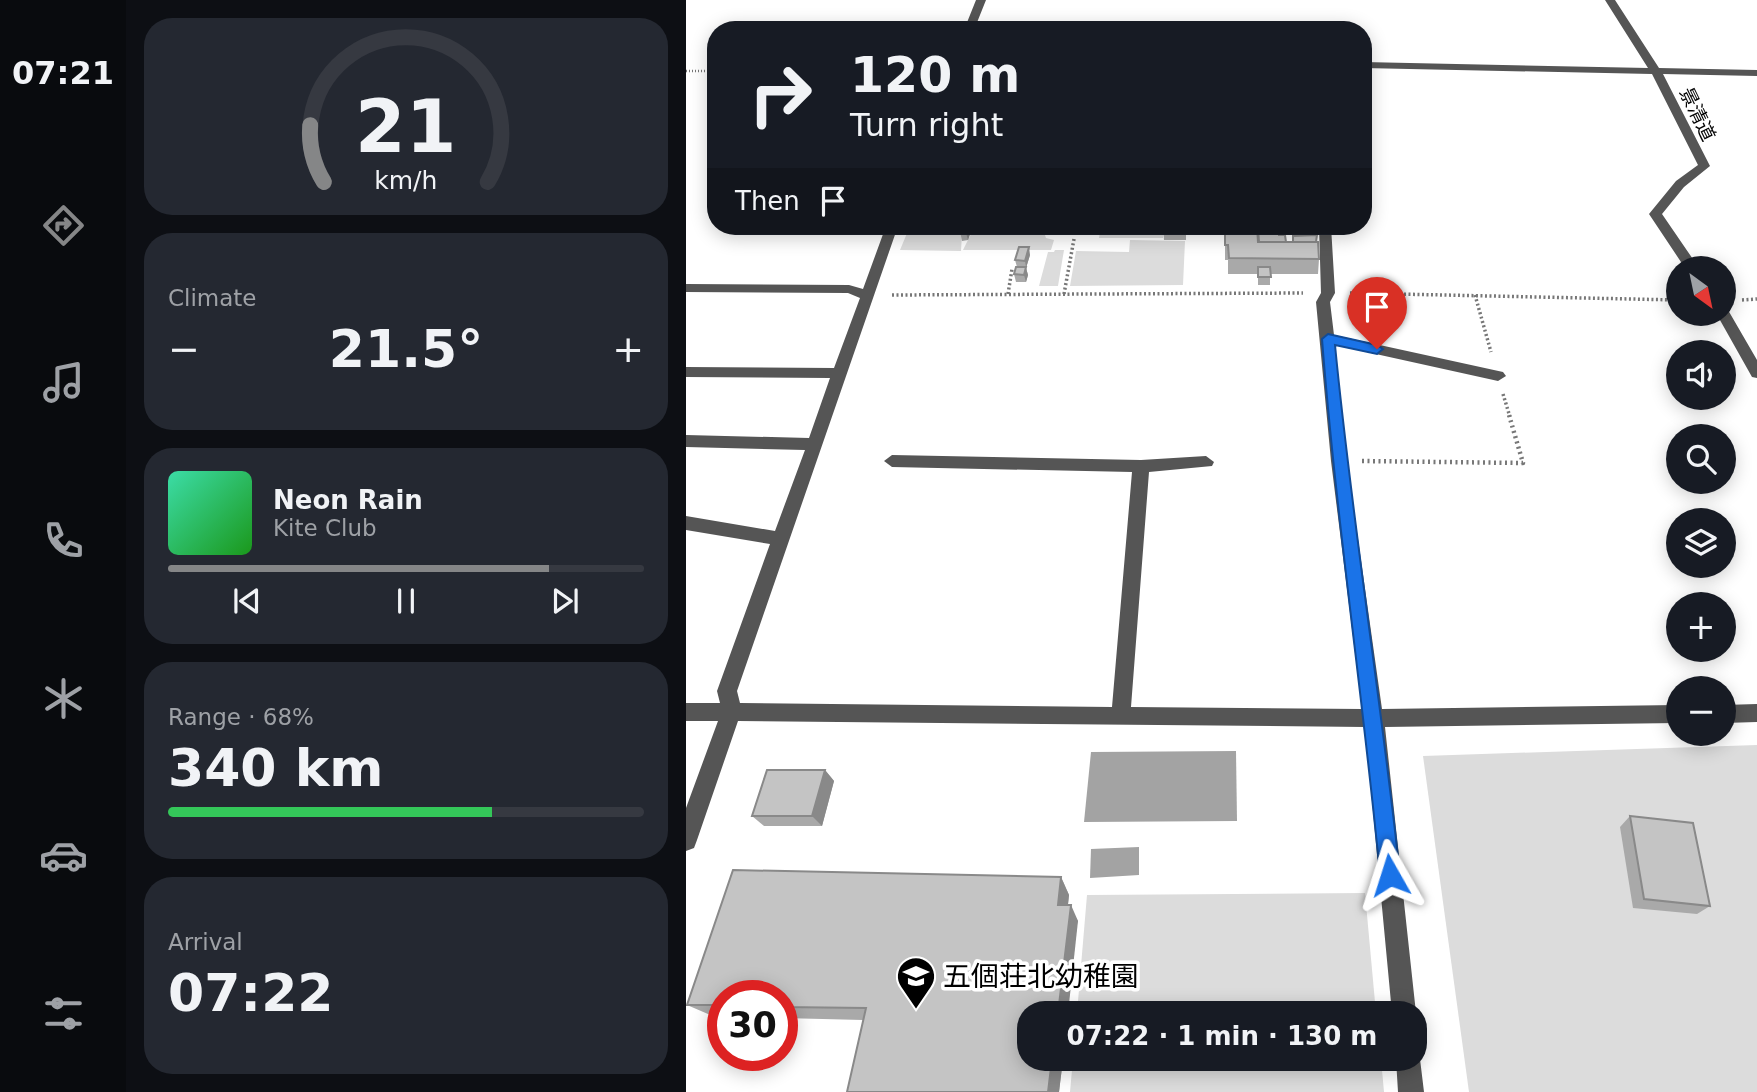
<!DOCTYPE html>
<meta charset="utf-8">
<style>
:root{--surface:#171b24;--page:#242831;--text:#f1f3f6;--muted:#9ea1a6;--line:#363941;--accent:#858687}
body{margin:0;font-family:"DejaVu Sans","Noto Sans JP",sans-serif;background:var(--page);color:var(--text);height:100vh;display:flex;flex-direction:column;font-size:26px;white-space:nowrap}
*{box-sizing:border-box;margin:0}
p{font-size:23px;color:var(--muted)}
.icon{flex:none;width:38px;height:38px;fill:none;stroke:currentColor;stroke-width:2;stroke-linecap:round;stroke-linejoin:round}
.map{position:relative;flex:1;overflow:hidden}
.details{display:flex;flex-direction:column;gap:18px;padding:18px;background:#0d0f14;width:560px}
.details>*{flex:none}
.guide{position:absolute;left:21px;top:21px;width:665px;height:214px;border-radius:28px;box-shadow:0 4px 18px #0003;background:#171b24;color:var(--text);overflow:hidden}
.needle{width:46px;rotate:147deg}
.fabs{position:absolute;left:980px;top:256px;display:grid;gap:14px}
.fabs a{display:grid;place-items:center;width:70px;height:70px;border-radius:50%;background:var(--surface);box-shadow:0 4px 18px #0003;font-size:35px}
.speed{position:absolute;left:21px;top:980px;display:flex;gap:14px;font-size:35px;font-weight:700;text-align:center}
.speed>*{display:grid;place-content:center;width:91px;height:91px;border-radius:50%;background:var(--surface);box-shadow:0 4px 18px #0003;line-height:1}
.speed .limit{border:10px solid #d22;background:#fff;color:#111}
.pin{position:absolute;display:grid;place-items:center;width:60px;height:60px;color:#fff;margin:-72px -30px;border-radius:50% 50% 50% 0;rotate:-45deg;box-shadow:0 0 7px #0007}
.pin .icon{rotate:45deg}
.me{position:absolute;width:77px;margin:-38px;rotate:354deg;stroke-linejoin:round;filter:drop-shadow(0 0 5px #0008)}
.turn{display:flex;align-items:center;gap:24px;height:147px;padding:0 28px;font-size:32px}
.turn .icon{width:91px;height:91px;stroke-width:2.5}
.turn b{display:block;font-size:49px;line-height:60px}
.then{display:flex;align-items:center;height:66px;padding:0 28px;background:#0003;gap:14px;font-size:26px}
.big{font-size:52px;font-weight:700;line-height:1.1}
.details .card{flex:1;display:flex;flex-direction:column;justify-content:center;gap:10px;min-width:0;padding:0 24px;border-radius:28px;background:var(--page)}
.details .dial{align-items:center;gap:0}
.dial svg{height:182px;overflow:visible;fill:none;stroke:var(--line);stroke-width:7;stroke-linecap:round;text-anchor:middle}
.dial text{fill:var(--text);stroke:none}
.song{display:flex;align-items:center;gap:21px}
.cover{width:84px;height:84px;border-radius:10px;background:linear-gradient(135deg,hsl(160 70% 55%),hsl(120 70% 35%))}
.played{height:7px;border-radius:4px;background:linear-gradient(90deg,var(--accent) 80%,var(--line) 80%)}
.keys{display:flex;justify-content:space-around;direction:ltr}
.heat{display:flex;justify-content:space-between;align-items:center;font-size:38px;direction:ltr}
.charge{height:10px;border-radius:5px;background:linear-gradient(90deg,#34c759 68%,var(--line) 0)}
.trip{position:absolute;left:331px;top:1001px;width:410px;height:70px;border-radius:28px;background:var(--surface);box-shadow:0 4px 18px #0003;font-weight:700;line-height:70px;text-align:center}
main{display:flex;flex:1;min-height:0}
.tab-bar{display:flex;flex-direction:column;width:126px;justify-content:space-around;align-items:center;background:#090b0e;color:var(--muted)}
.tab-bar .icon{width:49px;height:49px}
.tab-bar .current{color:var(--accent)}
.tab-bar b{font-size:32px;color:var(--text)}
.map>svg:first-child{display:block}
.green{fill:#dcdcdc}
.water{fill:#a3a3a3}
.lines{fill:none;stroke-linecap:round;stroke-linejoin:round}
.path-far2{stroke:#777;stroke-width:2.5;stroke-dasharray:1 2;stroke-linecap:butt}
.path-far1{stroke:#777;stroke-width:3.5;stroke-dasharray:2 2.5;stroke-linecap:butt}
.path{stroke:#777;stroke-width:4.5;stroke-dasharray:2 3.5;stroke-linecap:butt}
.minor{fill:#555;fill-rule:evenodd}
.wall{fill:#a9a9a9}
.shaded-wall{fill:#898989}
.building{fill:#c4c4c4;stroke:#898989;stroke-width:2}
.route{fill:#1a73e8;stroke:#114b97;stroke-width:2}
.labels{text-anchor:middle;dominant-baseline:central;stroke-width:7;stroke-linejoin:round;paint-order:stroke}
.far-street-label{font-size:19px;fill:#000;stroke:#fff}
.near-poi-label{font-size:28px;fill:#000;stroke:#fff;text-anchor:start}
</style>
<main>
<nav class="tab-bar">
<b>07:21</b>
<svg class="icon current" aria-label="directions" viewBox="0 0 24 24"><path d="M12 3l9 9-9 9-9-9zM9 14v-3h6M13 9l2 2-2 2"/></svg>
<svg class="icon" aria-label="music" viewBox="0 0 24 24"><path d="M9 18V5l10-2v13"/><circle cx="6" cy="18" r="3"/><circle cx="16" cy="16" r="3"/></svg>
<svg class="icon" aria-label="phone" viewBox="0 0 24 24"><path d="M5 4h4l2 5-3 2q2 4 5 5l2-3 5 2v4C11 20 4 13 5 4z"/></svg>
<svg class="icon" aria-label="climate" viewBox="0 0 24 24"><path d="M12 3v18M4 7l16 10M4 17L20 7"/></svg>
<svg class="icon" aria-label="car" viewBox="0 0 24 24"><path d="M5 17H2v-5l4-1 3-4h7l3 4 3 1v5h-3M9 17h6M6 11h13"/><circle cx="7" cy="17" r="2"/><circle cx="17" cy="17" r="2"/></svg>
<svg class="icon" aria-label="filters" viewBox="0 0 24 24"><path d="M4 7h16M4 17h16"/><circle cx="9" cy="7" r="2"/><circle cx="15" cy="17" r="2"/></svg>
</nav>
<section class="details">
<div class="card dial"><svg viewBox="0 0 100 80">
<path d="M14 69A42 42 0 1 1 86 69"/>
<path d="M14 69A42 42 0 0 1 8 44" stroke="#858687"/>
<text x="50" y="56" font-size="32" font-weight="700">21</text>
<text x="50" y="72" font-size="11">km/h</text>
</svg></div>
<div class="card"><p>Climate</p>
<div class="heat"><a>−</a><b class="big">21.5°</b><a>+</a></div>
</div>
<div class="card">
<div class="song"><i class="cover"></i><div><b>Neon Rain</b><p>Kite Club</p></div></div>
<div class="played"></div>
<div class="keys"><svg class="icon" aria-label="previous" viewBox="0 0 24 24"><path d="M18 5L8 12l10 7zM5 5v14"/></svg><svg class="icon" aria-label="pause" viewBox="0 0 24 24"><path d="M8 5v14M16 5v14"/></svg><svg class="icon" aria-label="next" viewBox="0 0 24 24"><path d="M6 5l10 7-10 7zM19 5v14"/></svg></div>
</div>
<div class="card"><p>Range · 68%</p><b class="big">340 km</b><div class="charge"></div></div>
<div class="card"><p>Arrival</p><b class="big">07:22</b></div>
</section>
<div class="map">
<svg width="1071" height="1092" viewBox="0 0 1071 1092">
<rect width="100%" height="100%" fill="#fff"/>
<!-- green -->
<g class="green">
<path d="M224,226H274L273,230L281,231L276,234L275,251L214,250Z"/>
<path d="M339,226C350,226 357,227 360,238L368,240L365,250H277L285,234L283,231L290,228H338Z"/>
<path d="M415,226H441V234L451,233L452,226H478L477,238H413Z"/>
<path d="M444,240L499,241L497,285L384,286L390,251L443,252Z"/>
<path d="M369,250H378L372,286H353L362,252H368Z"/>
<path d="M1071,745V1092H783L737,756Z"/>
<path d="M679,893L690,1013H391L401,895Z"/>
<path d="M387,1059H695L698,1092H384Z"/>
</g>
<!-- water -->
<g class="water">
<path d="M550,751L551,821L398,822L405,752Z"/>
<path d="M453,847V875L404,878L405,849Z"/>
</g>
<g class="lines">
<!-- path-far2 -->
<path class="path-far2" d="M0,71H30"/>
<!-- path-far1 -->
<g class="path-far1">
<path d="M664,293L992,300"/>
<path d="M322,294L326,269"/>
<path d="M378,294L388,239"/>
<path d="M206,295L617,293"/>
<path d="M789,295L805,352"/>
<path d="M1056,300L1071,299"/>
<path d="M817,394L824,417"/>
</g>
<!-- path -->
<path class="path" d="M676,461L837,463L823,415"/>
<!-- minor -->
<g class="minor">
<path d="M290,0H300L288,30H278Z"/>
<path d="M919,0H929L973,68L1071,70V76L977,74L1024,166L998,187L976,214L1013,268H999L963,214L990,181L1012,165L966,74L677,68V62L962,68Z"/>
<path d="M200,226H212L51,691L54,703L426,707L446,472L206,467L198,461L206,455L455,460L520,456L528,462L526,466L463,472L445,707L676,709L645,461L630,302L635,293L633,226H645L649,293L644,302L648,335L817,372L820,376L812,381L649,345L661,461L696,709L992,705V723L699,727L730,1013L728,1018V1013H706L679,727L52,721L11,840L8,848L0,851V808L32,721H0V703H34L31,691L84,544L0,530V516L89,531L119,450L0,447V435L123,438L144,378L0,377V367L148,368L174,298L162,293L0,292V284L163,285L177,289Z"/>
<path d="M1038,309L1042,310L1071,360V378L1066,377L1030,313H1038Z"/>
<path d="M1071,704V722L1038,723V705Z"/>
<path d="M728,1049L734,1059L738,1092H712L710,1059H728Z"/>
</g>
</g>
<!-- wall -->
<g class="wall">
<path d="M273,226H338V227L285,228V227L284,230H283L284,234L282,240L276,241Z"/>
<path d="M442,226H451V233H443Z"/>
<path d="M477,226H500V240H478Z"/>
<rect x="510" y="226" width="20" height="6"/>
<path d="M539,226L584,230H587L586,226H628L627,232L593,234L600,242H606L607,236L630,242L633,259L632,274H584V285H572V274H542V260H539Z"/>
<path d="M344,255L340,268L342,275L340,282H330L328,274L331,267L329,260Z"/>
<path d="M139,770L148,781L136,826H78L66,816Z"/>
<path d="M944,816L1024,906L1011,914L947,908L934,827Z"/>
<path d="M375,877L383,895L382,905L392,921L343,1059H377L373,1092H161L177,1020L96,1018V996H37V1017H29L1,1005Z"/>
</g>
<!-- shaded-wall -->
<g class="shaded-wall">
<path d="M282,226L284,234L282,240L280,233Z"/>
<path d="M343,247L344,255L340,268L342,275L340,282L338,275L340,267L339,261Z"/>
<path d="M139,770L148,781L136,826L126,816Z"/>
<path d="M375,877L383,895L380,921L372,905Z"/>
<path d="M385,905L392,921L382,1013H372Z"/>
<path d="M366,1059H377L373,1092H362Z"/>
</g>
<!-- building -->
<g class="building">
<path d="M275,226H282L280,233H273Z"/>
<path d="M539,226H571L572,242H632L633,259L543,258L542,245H539Z"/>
<path d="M571,226H584V230H593V235H599L600,242H573L572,229H571Z"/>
<path d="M631,235L630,242H607V236Z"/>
<path d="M333,247H343L339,261L329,260Z"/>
<path d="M330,267H340L338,275L328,274Z"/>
<path d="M572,267H584L585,277H572Z"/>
<path d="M81,770H139L126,816H66Z"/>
<path d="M944,816L1007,823L1024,906L958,899Z"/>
<path d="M47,870L375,877L372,905H385L372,1013H343V1059H366L362,1092H161L180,1008L96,1007V996H37V1005H1Z"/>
</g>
<!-- route -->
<path class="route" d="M642,334L691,345L697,349L691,354L649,345C666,522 695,698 714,875L711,883L704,885L697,883L694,875C677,696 650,518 636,339Z"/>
<!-- icons -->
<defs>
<g id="school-pin" transform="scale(2.0125)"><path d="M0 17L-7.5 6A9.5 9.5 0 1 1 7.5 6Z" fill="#000" stroke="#fff"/><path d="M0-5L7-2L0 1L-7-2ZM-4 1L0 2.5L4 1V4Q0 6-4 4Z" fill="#fff"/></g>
</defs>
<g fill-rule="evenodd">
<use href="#school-pin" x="230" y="976"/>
</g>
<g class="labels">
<!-- far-street labels -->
<g class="far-street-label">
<text transform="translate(1012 114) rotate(64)">景清道</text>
</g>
<!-- near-poi labels -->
<g class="near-poi-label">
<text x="257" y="976">五個荘北幼稚園</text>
</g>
</g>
</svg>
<div class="fabs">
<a><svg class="needle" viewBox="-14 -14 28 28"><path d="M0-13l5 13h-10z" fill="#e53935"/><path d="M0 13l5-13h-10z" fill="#9ea1a6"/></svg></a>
<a><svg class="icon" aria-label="sound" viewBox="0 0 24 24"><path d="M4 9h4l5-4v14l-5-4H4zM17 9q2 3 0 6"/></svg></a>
<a><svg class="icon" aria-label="search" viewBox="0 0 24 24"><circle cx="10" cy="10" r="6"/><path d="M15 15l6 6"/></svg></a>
<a><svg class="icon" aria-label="layers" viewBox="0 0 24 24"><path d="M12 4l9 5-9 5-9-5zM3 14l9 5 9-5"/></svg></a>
<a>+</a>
<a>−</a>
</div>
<div class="speed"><div class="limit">30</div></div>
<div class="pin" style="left:691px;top:349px;background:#d93025"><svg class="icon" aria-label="arrive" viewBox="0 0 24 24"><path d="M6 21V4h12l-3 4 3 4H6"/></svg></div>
<svg class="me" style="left:704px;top:875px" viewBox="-20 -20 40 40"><path d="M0-17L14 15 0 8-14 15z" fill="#1a73e8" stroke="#fff" stroke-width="4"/></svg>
<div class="trip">07:22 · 1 min · 130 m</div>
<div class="guide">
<div class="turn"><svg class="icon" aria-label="right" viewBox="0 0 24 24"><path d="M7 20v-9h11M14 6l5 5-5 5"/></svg><div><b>120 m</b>Turn right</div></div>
<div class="then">Then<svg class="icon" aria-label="arrive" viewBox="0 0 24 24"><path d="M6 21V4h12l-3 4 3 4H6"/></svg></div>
</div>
</div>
</main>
